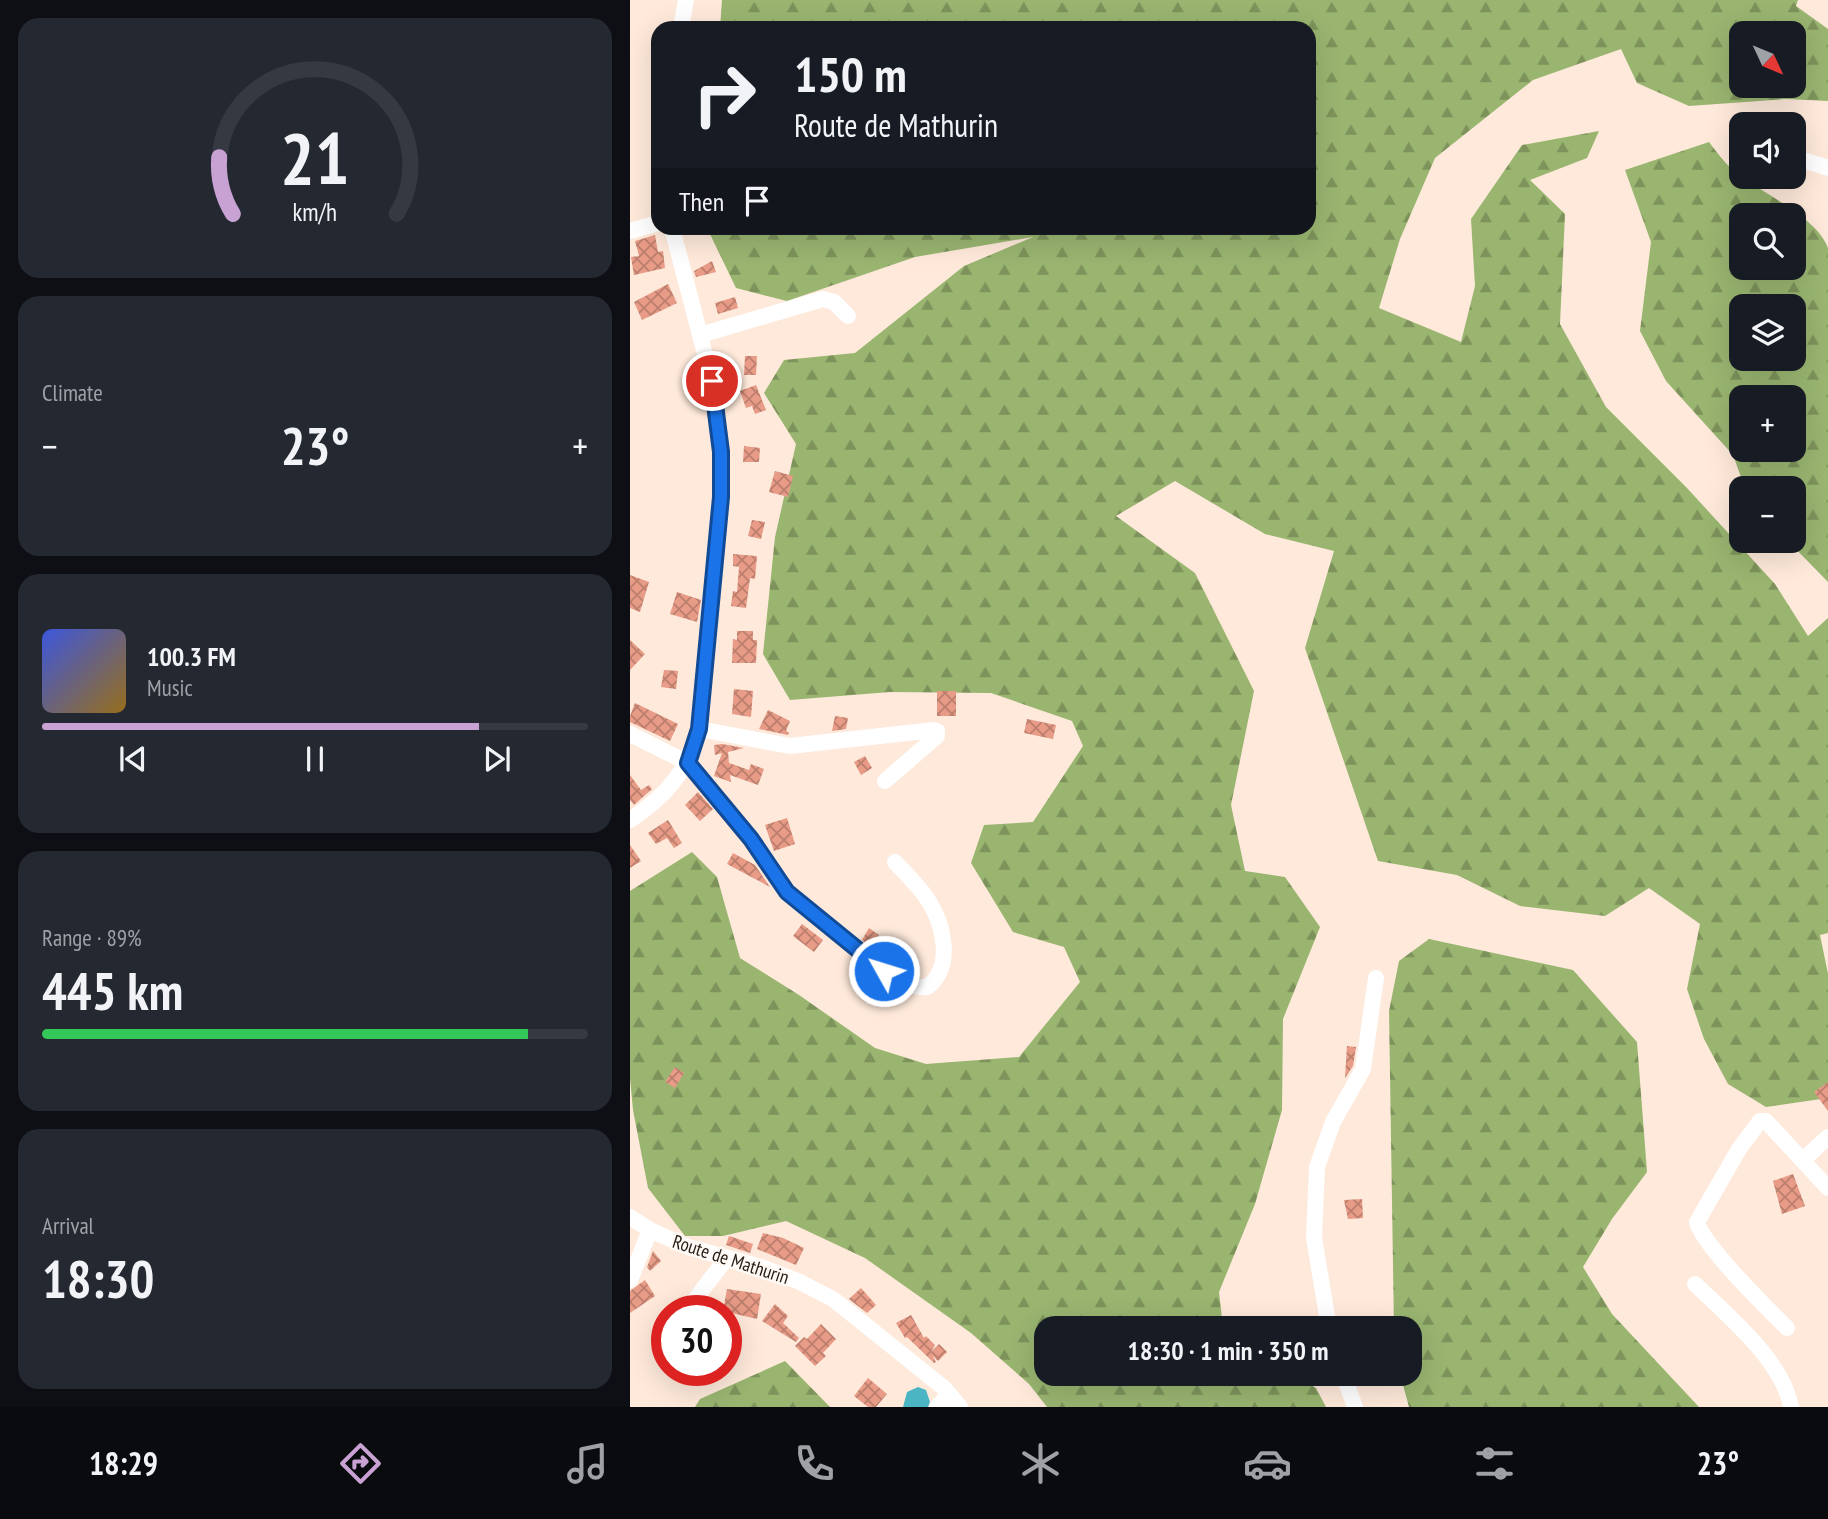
<!DOCTYPE html>
<meta charset="utf-8">
<style>
:root{--surface:#171b24;--page:#242831;--text:#f1f3f6;--muted:#9ea1a6;--line:#363941;--accent:#c8a2d3}
body{margin:0;font-family:"PT Sans Narrow",sans-serif;background:var(--page);color:var(--text);height:100vh;display:flex;flex-direction:column;font-size:26px;white-space:nowrap}
*{box-sizing:border-box;margin:0}
p{font-size:23px;color:var(--muted)}
.icon{flex:none;width:38px;height:38px;fill:none;stroke:currentColor;stroke-width:2;stroke-linecap:round;stroke-linejoin:round}
.map{position:relative;flex:1;overflow:hidden}
.side{display:flex;flex-direction:column;gap:18px;padding:18px;background:#0d0f14;width:630px}
.side>*{flex:none}
.guide{position:absolute;left:21px;top:21px;width:665px;height:214px;border-radius:21px;box-shadow:0 7px 28px #0002;background:#171b24;color:var(--text);overflow:hidden}
.needle{width:46px;rotate:134deg}
.tools{position:absolute;left:1099px;top:21px;display:grid;gap:14px}
.tools a{display:grid;place-items:center;width:77px;height:77px;border-radius:14px;background:var(--surface);box-shadow:0 7px 28px #0002;font-size:35px}
.speed{position:absolute;left:21px;top:1295px;display:flex;gap:14px;font-size:35px;font-weight:700;text-align:center}
.speed>*{display:grid;place-content:center;width:91px;height:91px;border-radius:50%;background:var(--surface);box-shadow:0 7px 28px #0002;line-height:1}
.speed .limit{border:10px solid #d22;background:#fff;color:#111}
.pin{position:absolute;display:grid;place-items:center;width:60px;height:60px;color:#fff;margin:-30px;border:4px solid #fff;border-radius:50%;box-shadow:0 2px 7px #0007}
.me{position:absolute;width:77px;margin:-38px;rotate:309deg;stroke-linejoin:round;filter:drop-shadow(0 0 5px #0008)}
.turn{display:flex;align-items:center;gap:24px;height:147px;padding:0 28px;font-size:32px}
.turn .icon{width:91px;height:91px;stroke-width:2.5}
.turn b{display:block;font-size:49px;line-height:60px}
.then{display:flex;align-items:center;height:66px;padding:0 28px;background:#0003;gap:14px;font-size:26px}
.big{font-size:52px;font-weight:600;line-height:1.1}
.side .tile{flex:1;display:flex;flex-direction:column;justify-content:center;gap:10px;min-width:0;padding:0 24px;border-radius:21px;background:var(--page)}
.side .dial{align-items:center;gap:0}
.dial svg{height:182px;overflow:visible;fill:none;stroke:var(--line);stroke-width:7;stroke-linecap:round;text-anchor:middle}
.dial text{fill:var(--text);stroke:none}
.song{display:flex;align-items:center;gap:21px}
.cover{width:84px;height:84px;border-radius:10px;background:linear-gradient(135deg,hsl(230 70% 55%),hsl(40 70% 35%))}
.played{height:7px;border-radius:4px;background:linear-gradient(90deg,var(--accent) 80%,var(--line) 80%)}
.keys{display:flex;justify-content:space-around;direction:ltr}
.heat{display:flex;justify-content:space-between;align-items:center;font-size:38px;direction:ltr}
.charge{height:10px;border-radius:5px;background:linear-gradient(90deg,#34c759 89%,var(--line) 0)}
.trip{position:absolute;left:404px;top:1316px;width:388px;height:70px;border-radius:21px;background:var(--surface);box-shadow:0 7px 28px #0002;font-weight:600;line-height:70px;text-align:center}
.tab-bar{display:flex;height:112px;justify-content:space-around;align-items:center;background:#090b0e;color:var(--muted)}
.tab-bar .icon{width:49px;height:49px}
.tab-bar .active{color:var(--accent)}
.tab-bar b{font-size:32px;color:var(--text)}
main{display:flex;flex:1;min-height:0}
.map>svg:first-child{display:block}
.forest{fill:url(#forest-firs);fill-rule:evenodd}
.water{fill:#4cb5c4}
.building{fill:url(#building-cross-hatch)}
.lines{fill:none;stroke-linecap:round;stroke-linejoin:round}
.minor{stroke:#fff;stroke-width:16}
.route-casing{stroke:#114b97;stroke-width:18}
.route{stroke:#1a73e8;stroke-width:12}
.labels{text-anchor:middle;dominant-baseline:central;stroke-width:5;stroke-linejoin:round;paint-order:stroke}
.street-label{font-size:19px;fill:#261d16;stroke:#fff9f6}
</style>
<main>
<section class="side">
<div class="tile dial"><svg viewBox="0 0 100 80">
<path d="M14 69A42 42 0 1 1 86 69"/>
<path d="M14 69A42 42 0 0 1 8 44" stroke="#c8a2d3"/>
<text x="50" y="56" font-size="32" font-weight="700">21</text>
<text x="50" y="72" font-size="11">km/h</text>
</svg></div>
<div class="tile"><p>Climate</p>
<div class="heat"><a>−</a><b class="big">23°</b><a>+</a></div>
</div>
<div class="tile">
<div class="song"><i class="cover"></i><div><b>100.3 FM</b><p>Music</p></div></div>
<div class="played"></div>
<div class="keys"><svg class="icon" aria-label="previous" viewBox="0 0 24 24"><path d="M18 5L8 12l10 7zM5 5v14"/></svg><svg class="icon" aria-label="pause" viewBox="0 0 24 24"><path d="M8 5v14M16 5v14"/></svg><svg class="icon" aria-label="next" viewBox="0 0 24 24"><path d="M6 5l10 7-10 7zM19 5v14"/></svg></div>
</div>
<div class="tile"><p>Range · 89%</p><b class="big">445 km</b><div class="charge"></div></div>
<div class="tile"><p>Arrival</p><b class="big">18:30</b></div>
</section>
<div class="map">
<svg width="1198" height="1407" viewBox="0 0 1198 1407">
<defs>
<pattern id="forest-firs" width="22" height="20" patternUnits="userSpaceOnUse" patternTransform="scale(1.75)"><rect width="22" height="20" fill="#99b570"/><path d="M5 1l3.5 6h-7zM16 11l3.5 6h-7z" fill="#7d935b"/></pattern>
<pattern id="building-cross-hatch" width="8" height="8" patternUnits="userSpaceOnUse" patternTransform="scale(1.75)"><rect width="8" height="8" fill="#e89b86"/><path d="M0 0l8 8M0 8l8-8" fill="none" stroke="#bc7e6d"/></pattern>
</defs>
<rect width="100%" height="100%" fill="#fee9da"/>
<!-- forest -->
<g class="forest">
<path d="M92,0H1168L1166,6L1198,29V101L1156,99L1059,106L1007,83L991,49L903,80L805,158L770,239L749,308L831,342L845,286L841,219L892,145L969,131L957,158L900,180L935,214L930,324L976,407L1057,488L1145,584L1178,636L1198,618V933L1190,935L1198,974V1098L1136,1107L1098,1084L1074,1039L1057,989L1070,924L1019,888L975,916L890,906L827,875L748,861L675,648L704,551L635,534L545,481L486,516L565,573L624,691L601,805L615,871L655,877L690,927L653,1019L652,1110L625,1204L589,1292L593,1328H416V1374H663L686,1388L696,1407H417L399,1384L341,1333L235,1258L156,1221L93,1236H55L18,1188L3,1110L0,1078V891L62,852L87,877L110,958L169,995L245,1048L296,1064L389,1057L450,982L434,947L383,932L341,863L354,825L403,822L453,746L442,721L361,693L260,692L160,700L133,654L145,537L166,444L134,393L154,360L225,353L334,266L403,237L285,257L157,301L106,288L77,228H679V28H90ZM1111,33H1164V86H1111Z"/>
<path d="M1079,142C1086,151 1093,161 1101,168C1126,191 1186,215 1198,248V582L1158,541H1164V488H1115L1103,455L1036,381L1010,331L1021,242L995,170ZM1111,215H1164V268H1111ZM1111,306H1164V359H1111ZM1111,397H1164V450H1111Z"/>
<path d="M799,939L943,970L1007,1042L1017,1172L982,1219L953,1267L982,1314L1069,1407H779L770,1374H780V1328H764L759,1011L769,961Z"/>
<path d="M155,1361L200,1407H65L70,1399Z"/>
</g>
<!-- water -->
<path class="water" d="M288,1387L296,1390L300,1402L298,1407H273L277,1392Z"/>
<!-- building -->
<g class="building">
<path d="M25,235L28,252L33,251L35,268L4,275L1,257L9,256L5,241Z"/>
<path d="M82,261L86,272L66,277L64,271Z"/>
<path d="M38,284L47,303L12,320L4,302Z"/>
<path d="M105,297L108,308L88,314L85,303Z"/>
<path d="M115,356H127L126,375H114Z"/>
<path d="M126,385L136,410L125,414L122,406L116,408L110,391Z"/>
<path d="M114,446L130,448L129,462H113Z"/>
<path d="M145,471L163,476L158,497L139,492Z"/>
<path d="M122,520L135,522L131,539L118,536Z"/>
<path d="M103,554L127,556L125,579L120,578L116,608L101,606L103,591L107,592L109,567L103,566Z"/>
<path d="M0,575L19,582L10,612L0,608Z"/>
<path d="M47,592L71,600L67,622L40,614Z"/>
<path d="M107,631H123V640H127L126,663H102L103,639L107,640Z"/>
<path d="M0,640L15,654L0,670Z"/>
<path d="M34,670L48,671L46,689L31,687Z"/>
<path d="M104,689L123,691L121,717L102,714Z"/>
<rect x="307" y="691" width="19" height="25"/>
<path d="M5,703L48,724L40,741L0,722V716Z"/>
<path d="M138,710L160,721L156,731L159,733L158,735L129,729Z"/>
<path d="M205,716L218,718L216,729L202,731Z"/>
<path d="M397,719L426,725L423,739L394,733Z"/>
<path d="M92,744L114,748L98,752L99,763L119,770L121,764L134,769L128,785L100,775L101,782L84,776L92,753L85,755L84,745Z"/>
<path d="M235,756L242,768L231,775L224,762Z"/>
<path d="M0,775L11,790L19,785L22,789L4,805L0,800Z"/>
<path d="M68,792L83,809L70,821L55,805Z"/>
<path d="M157,818L165,844L144,851L135,825Z"/>
<path d="M38,820L52,843L44,848L37,838L26,844L18,833Z"/>
<path d="M0,845L11,861L0,868Z"/>
<path d="M103,853L125,865L140,887L97,864Z"/>
<path d="M172,924L193,940L184,952L163,936Z"/>
<path d="M239,928L249,935L241,947L232,940Z"/>
<path d="M717,1046L726,1047L723,1066L715,1078Z"/>
<path d="M45,1067L54,1073L45,1088L35,1082Z"/>
<path d="M1198,1082V1111L1184,1092Z"/>
<path d="M1163,1174L1175,1206L1152,1214L1143,1181Z"/>
<path d="M732,1199L733,1218L718,1219L714,1200Z"/>
<path d="M133,1233L153,1238L174,1248L166,1265L127,1249Z"/>
<path d="M99,1236L123,1244L120,1253L96,1245Z"/>
<path d="M23,1251L31,1261L20,1271L17,1267Z"/>
<path d="M15,1280L25,1296L0,1313V1291Z"/>
<path d="M231,1288L246,1305L237,1313L219,1299Z"/>
<path d="M97,1289L131,1294L127,1319L93,1311Z"/>
<path d="M145,1304L158,1316L153,1323L169,1338L166,1342L132,1321Z"/>
<path d="M281,1315L294,1338L296,1336L305,1345L301,1352L309,1344L317,1352L308,1361L302,1355L306,1362L304,1363L277,1337L275,1338L266,1323Z"/>
<path d="M191,1324L206,1339L193,1353L196,1356L185,1366L165,1346L174,1337L177,1339Z"/>
<path d="M238,1378L257,1394L246,1407H238L224,1396Z"/>
</g>
<g class="lines">
<!-- minor -->
<g class="minor">
<path d="M51,28L56,0"/>
<path d="M1164,157L1198,168"/>
<path d="M0,231L28,223"/>
<path d="M70,335L193,299L204,302L218,316"/>
<path d="M69,729L160,746L304,730L307,731V736L255,781"/>
<path d="M0,734L58,763L121,839L157,893L254,971C266,979 282,989 297,987C324,967 314,925 298,900C289,886 276,874 265,862"/>
<path d="M0,820C36,796 58,771 69,729L91,497V452L82,381L42,228"/>
<path d="M1173,1160L1198,1137"/>
<path d="M0,1217L20,1230L58,1247L131,1267L170,1282L203,1299L314,1388L330,1407"/>
<path d="M0,1280L20,1230"/>
<path d="M1065,1284C1098,1316 1153,1361 1161,1407"/>
<path d="M49,1311L63,1302L96,1259"/>
<path d="M699,1328L684,1238L687,1167L703,1122L733,1069L746,978"/>
<path d="M1157,1328C1136,1307 1074,1247 1067,1222L1109,1149L1130,1121H1136L1198,1188"/>
<path d="M713,1374L725,1407"/>
<path d="M307,1407L319,1394"/>
</g>
</g>
<g class="lines">
<!-- route casing -->
<g class="route-casing">
<path id="route" d="M82,381L91,452V497L69,729L58,763L121,839L157,892L254,971"/>
</g>
<!-- route -->
<use href="#route" class="route"/>
</g>
<g class="labels">
<!-- street labels -->
<g class="street-label">
<text transform="translate(101 1259) rotate(18)">Route de Mathurin</text>
</g>
</g>
</svg>
<div class="tools">
<a><svg class="needle" viewBox="-14 -14 28 28"><path d="M0-13l5 13h-10z" fill="#e53935"/><path d="M0 13l5-13h-10z" fill="#9ea1a6"/></svg></a>
<a><svg class="icon" aria-label="sound" viewBox="0 0 24 24"><path d="M4 9h4l5-4v14l-5-4H4zM17 9q2 3 0 6"/></svg></a>
<a><svg class="icon" aria-label="search" viewBox="0 0 24 24"><circle cx="10" cy="10" r="6"/><path d="M15 15l6 6"/></svg></a>
<a><svg class="icon" aria-label="layers" viewBox="0 0 24 24"><path d="M12 4l9 5-9 5-9-5zM3 14l9 5 9-5"/></svg></a>
<a>+</a>
<a>−</a>
</div>
<div class="speed"><div class="limit">30</div></div>
<div class="pin" style="left:82px;top:381px;background:#d93025"><svg class="icon" aria-label="arrive" viewBox="0 0 24 24"><path d="M6 21V4h12l-3 4 3 4H6"/></svg></div>
<svg class="me" style="left:254px;top:971px" viewBox="-20 -20 40 40"><circle r="17" fill="#1a73e8" stroke="#fff" stroke-width="3"/><path d="M0-11L8 9 0 5-8 9z" fill="#fff"/></svg>
<div class="trip">18:30 · 1 min · 350 m</div>
<div class="guide">
<div class="turn"><svg class="icon" aria-label="right" viewBox="0 0 24 24"><path d="M7 20v-9h11M14 6l5 5-5 5"/></svg><div><b>150 m</b>Route de Mathurin</div></div>
<div class="then">Then<svg class="icon" aria-label="arrive" viewBox="0 0 24 24"><path d="M6 21V4h12l-3 4 3 4H6"/></svg></div>
</div>
</div>
</main>
<nav class="tab-bar">
<b>18:29</b>
<svg class="icon active" aria-label="directions" viewBox="0 0 24 24"><path d="M12 3l9 9-9 9-9-9zM9 14v-3h6M13 9l2 2-2 2"/></svg>
<svg class="icon" aria-label="music" viewBox="0 0 24 24"><path d="M9 18V5l10-2v13"/><circle cx="6" cy="18" r="3"/><circle cx="16" cy="16" r="3"/></svg>
<svg class="icon" aria-label="phone" viewBox="0 0 24 24"><path d="M5 4h4l2 5-3 2q2 4 5 5l2-3 5 2v4C11 20 4 13 5 4z"/></svg>
<svg class="icon" aria-label="climate" viewBox="0 0 24 24"><path d="M12 3v18M4 7l16 10M4 17L20 7"/></svg>
<svg class="icon" aria-label="car" viewBox="0 0 24 24"><path d="M5 17H2v-5l4-1 3-4h7l3 4 3 1v5h-3M9 17h6M6 11h13"/><circle cx="7" cy="17" r="2"/><circle cx="17" cy="17" r="2"/></svg>
<svg class="icon" aria-label="filters" viewBox="0 0 24 24"><path d="M4 7h16M4 17h16"/><circle cx="9" cy="7" r="2"/><circle cx="15" cy="17" r="2"/></svg>
<b>23°</b>
</nav>
